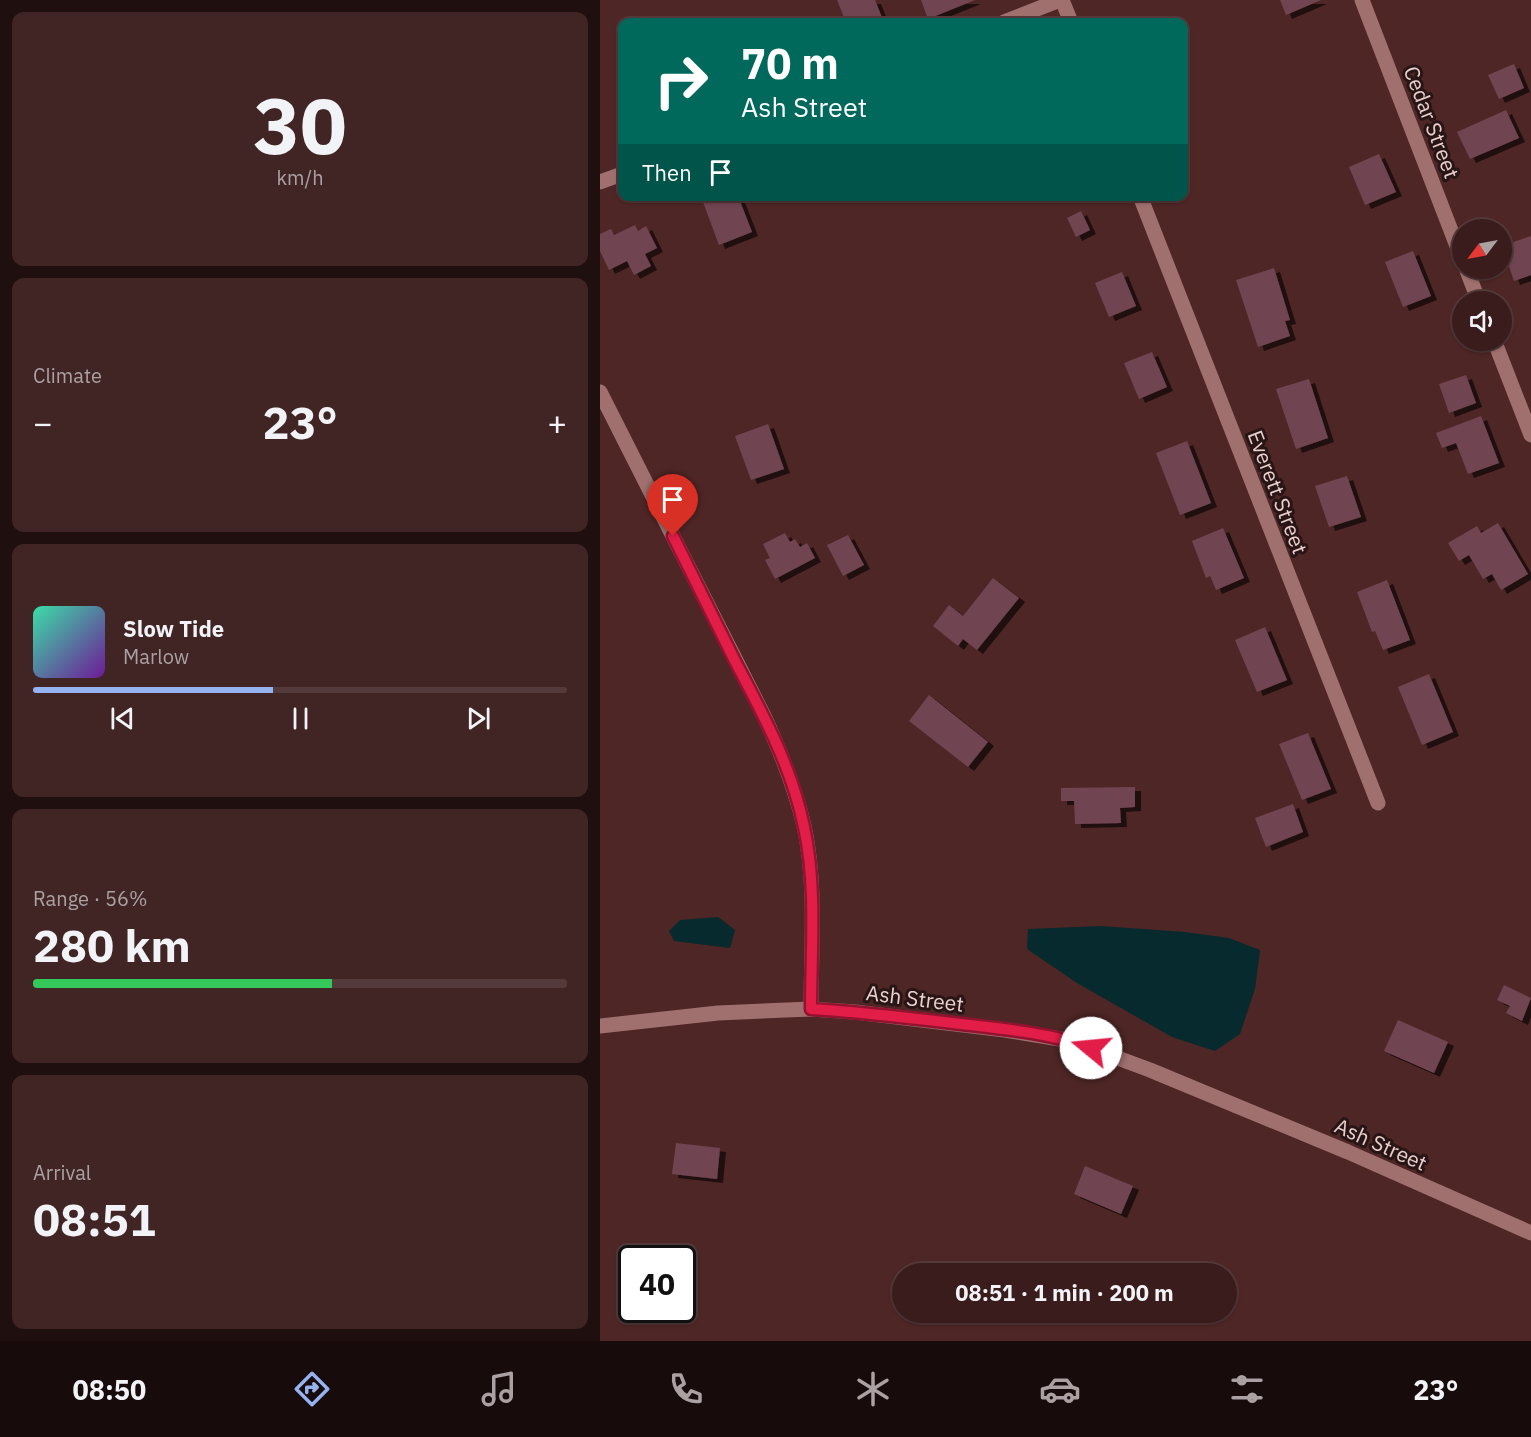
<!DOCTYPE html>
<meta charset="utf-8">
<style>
:root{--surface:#3a1c1c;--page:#412525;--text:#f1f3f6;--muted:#aba1a3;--line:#543a3b;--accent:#95b2f1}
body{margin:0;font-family:"IBM Plex Sans",sans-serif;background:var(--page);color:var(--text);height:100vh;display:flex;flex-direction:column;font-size:22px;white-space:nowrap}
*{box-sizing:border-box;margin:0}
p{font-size:20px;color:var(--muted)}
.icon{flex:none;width:33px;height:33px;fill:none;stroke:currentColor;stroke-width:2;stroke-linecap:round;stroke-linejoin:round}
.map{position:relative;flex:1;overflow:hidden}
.sheet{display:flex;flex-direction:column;gap:12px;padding:12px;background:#200f0f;width:600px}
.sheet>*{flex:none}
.top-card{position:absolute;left:18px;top:18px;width:570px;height:183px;border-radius:12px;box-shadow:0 2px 4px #0004,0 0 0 2px var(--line);background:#00695c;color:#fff;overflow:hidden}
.needle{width:39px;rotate:238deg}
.controls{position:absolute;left:852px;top:219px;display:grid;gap:12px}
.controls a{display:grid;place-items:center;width:60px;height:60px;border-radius:50%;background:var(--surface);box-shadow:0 2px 4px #0004,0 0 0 2px var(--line);font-size:30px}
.speed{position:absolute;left:18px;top:1245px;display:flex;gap:12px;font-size:30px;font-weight:700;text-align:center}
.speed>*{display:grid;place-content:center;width:78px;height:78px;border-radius:50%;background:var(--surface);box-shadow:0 2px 4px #0004,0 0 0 2px var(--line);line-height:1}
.speed .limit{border:3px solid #111;border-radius:9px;background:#fff;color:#111}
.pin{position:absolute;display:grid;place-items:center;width:51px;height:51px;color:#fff;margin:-62px -26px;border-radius:50% 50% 50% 0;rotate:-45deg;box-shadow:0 0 6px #0007}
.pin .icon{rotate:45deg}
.me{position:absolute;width:66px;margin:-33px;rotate:287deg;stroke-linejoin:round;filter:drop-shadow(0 0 4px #0008)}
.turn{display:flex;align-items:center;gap:21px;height:126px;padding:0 24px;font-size:27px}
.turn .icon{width:78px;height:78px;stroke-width:2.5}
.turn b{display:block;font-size:42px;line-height:51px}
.then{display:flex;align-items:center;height:57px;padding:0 24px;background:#0003;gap:12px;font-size:22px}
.big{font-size:45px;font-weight:700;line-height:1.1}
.sheet .widget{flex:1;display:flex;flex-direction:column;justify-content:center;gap:9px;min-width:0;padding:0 21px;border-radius:12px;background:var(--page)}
.sheet .dial{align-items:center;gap:0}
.dial b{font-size:78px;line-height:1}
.song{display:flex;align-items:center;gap:18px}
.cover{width:72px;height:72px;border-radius:9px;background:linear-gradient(135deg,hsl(160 70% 55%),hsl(280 70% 35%))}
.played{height:6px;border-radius:3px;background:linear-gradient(90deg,var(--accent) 45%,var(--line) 45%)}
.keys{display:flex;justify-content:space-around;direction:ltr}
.heat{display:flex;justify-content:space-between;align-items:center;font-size:33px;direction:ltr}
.charge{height:9px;border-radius:4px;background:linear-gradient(90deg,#34c759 56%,var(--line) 0)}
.trip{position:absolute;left:292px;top:1263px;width:345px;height:60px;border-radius:30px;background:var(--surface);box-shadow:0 2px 4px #0004,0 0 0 2px var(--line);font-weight:700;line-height:60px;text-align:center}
.tabs{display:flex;height:96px;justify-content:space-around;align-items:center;background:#170b0b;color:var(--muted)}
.tabs .icon{width:42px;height:42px}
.tabs .selected{color:var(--accent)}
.tabs b{font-size:27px;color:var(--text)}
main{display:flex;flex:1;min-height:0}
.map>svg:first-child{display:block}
.water{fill:#062a2d}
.building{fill:#704551;filter:url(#shadow)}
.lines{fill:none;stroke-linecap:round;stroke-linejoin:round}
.minor{stroke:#9f706e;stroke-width:15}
.tertiary{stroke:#9f706e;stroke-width:15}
.route-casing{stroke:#92132f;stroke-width:15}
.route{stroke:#e11d48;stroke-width:10}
.labels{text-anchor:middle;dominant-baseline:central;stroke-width:6;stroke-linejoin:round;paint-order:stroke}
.street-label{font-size:21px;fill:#eacfcd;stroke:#281515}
</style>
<main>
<section class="sheet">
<div class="widget dial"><b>30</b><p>km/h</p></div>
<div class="widget"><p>Climate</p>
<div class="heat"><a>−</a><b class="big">23°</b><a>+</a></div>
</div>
<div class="widget">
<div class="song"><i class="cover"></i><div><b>Slow Tide</b><p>Marlow</p></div></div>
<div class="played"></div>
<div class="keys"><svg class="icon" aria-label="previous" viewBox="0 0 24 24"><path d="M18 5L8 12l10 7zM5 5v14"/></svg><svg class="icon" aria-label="pause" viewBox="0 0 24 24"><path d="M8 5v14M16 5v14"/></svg><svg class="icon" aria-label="next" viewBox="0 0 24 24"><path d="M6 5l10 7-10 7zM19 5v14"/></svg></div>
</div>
<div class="widget"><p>Range · 56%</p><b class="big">280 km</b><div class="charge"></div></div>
<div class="widget"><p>Arrival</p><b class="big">08:51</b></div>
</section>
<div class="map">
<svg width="931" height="1341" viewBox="0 0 931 1341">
<defs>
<filter id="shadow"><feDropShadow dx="6" dy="4" stdDeviation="0" flood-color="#0009"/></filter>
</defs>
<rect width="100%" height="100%" fill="#4e2625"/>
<!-- water -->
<g class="water">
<path d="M118,917L135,930L130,948L74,941L69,931L80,920Z"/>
<path d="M501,926L585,932L629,938L660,950L655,989L640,1034L615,1051L572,1037L477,983L427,949L428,929Z"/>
</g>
<!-- building -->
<g class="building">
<path d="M237,0H275L283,20L277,22H246Z"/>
<path d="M321,0H375L328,19Z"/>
<path d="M680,0H721L686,15Z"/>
<path d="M914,64L924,88L899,99L888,75Z"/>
<path d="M906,110L919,138L870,159L857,132Z"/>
<path d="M779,154L796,192L765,205L749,167Z"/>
<path d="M119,196H138L152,232L119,245L103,202Z"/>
<path d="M481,211L490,230L476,237L467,218Z"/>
<path d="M35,225L38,231L46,226L57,248L45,254L51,266L34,275L27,261L9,270L0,251V234L11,229L14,235Z"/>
<path d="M931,236V275L914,281L902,246Z"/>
<path d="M813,251L831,296L803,307L785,262Z"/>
<path d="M674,268L690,320L685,321L690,336L658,347L636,280Z"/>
<path d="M522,272L536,306L509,317L495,283Z"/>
<path d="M552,352L567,387L539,399L524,363Z"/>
<path d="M866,375L876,403L849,413L839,384Z"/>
<path d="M709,379L728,438L696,449L676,389Z"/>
<path d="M881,416L899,463L868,474L856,443L842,448L836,433Z"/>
<path d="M168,424L184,469L151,480L135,436Z"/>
<path d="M587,441L611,503L580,515L556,453Z"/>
<path d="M747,476L761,517L729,527L715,486Z"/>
<path d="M898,523L928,574L901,590L892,574L883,579L869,555L859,561L848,543L877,526L881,533Z"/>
<path d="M623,528L644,578L616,590L610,576L606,578L592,541Z"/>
<path d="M185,533L190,542L195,539L200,547L207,543L215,558L175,579L165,560L170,558L163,544Z"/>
<path d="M248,535L264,565L243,576L227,545Z"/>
<path d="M393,578L419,598L377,650L363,639L358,646L333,626L349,605L363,616Z"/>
<path d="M787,580L810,640L783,650L775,631L772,632L757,592Z"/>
<path d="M665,627L687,680L657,692L635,640Z"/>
<path d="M829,674L853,732L822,745L798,687Z"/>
<path d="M329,695L388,742L368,767L309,721Z"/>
<path d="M708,733L731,789L702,800L679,744Z"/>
<path d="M535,787V807L520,808L521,823L475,824L474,801H461V788Z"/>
<path d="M693,804L703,832L666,847L655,818Z"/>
<path d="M904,985L931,998L922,1021L906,1013L910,1006L897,1000Z"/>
<path d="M798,1020L848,1042L834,1073L784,1051Z"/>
<path d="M76,1143L120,1148L117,1179L72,1174Z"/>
<path d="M485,1166L533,1186L521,1214L474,1194Z"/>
</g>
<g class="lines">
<!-- minor -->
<g class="minor">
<path d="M462,0L471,22"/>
<path d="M762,0L862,259"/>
<path d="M404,22L460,0"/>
<path d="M0,182L22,174"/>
<path d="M540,196L778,803"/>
<path d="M866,268L879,302"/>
<path d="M894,340L931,435"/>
<path d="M0,392L163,714C180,750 195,787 204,826C217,885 211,949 211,1009"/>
</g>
<!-- tertiary -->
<path class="tertiary" d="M0,1026L118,1013L211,1009L255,1012L405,1030L472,1041L550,1070L748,1152L931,1233"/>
</g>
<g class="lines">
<!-- route casing -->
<g class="route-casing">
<path id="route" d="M73,536C94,579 115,621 136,663C164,716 192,768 204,827C217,886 211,949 211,1009C261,1012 311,1018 361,1024C404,1029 450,1033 491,1048"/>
</g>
<!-- route -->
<use href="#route" class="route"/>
</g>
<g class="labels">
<!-- street labels -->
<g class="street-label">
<text transform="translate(832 122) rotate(69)">Cedar Street</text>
<text transform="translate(678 492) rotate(69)">Everett Street</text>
<text transform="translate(315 998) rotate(7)">Ash Street</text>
<text transform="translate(781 1144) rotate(24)">Ash Street</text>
</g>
</g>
</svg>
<div class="controls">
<a><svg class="needle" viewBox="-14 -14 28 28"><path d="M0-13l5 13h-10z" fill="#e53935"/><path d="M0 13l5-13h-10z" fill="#aba1a3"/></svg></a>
<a><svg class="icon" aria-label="sound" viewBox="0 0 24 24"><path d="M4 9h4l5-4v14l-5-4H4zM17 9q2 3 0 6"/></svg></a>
</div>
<div class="speed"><div class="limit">40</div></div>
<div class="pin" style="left:73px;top:536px;background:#d93025"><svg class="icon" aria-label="arrive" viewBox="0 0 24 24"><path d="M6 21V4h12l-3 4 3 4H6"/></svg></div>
<svg class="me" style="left:491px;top:1048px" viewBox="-20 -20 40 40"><circle r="19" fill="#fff"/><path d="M0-13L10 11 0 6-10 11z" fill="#e11d48"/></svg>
<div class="trip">08:51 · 1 min · 200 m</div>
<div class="top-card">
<div class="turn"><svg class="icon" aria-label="right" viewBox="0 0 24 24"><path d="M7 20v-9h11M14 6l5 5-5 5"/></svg><div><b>70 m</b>Ash Street</div></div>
<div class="then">Then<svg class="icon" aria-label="arrive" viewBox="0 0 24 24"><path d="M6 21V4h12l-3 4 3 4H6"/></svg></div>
</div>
</div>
</main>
<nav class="tabs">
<b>08:50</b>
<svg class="icon selected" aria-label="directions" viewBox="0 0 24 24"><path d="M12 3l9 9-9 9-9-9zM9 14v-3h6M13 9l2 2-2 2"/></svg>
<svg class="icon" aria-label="music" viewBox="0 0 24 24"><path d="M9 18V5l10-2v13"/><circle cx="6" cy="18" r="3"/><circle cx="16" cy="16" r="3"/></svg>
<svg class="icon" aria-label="phone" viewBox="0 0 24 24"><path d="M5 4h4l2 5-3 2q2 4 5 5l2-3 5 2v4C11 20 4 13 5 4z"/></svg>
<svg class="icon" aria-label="climate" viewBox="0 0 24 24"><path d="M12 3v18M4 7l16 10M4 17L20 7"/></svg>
<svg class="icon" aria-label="car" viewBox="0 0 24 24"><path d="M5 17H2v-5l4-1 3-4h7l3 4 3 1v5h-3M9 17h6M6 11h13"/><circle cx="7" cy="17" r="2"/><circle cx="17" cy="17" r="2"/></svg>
<svg class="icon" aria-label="filters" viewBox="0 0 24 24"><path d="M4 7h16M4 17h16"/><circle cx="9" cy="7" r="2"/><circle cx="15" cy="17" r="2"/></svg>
<b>23°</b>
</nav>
